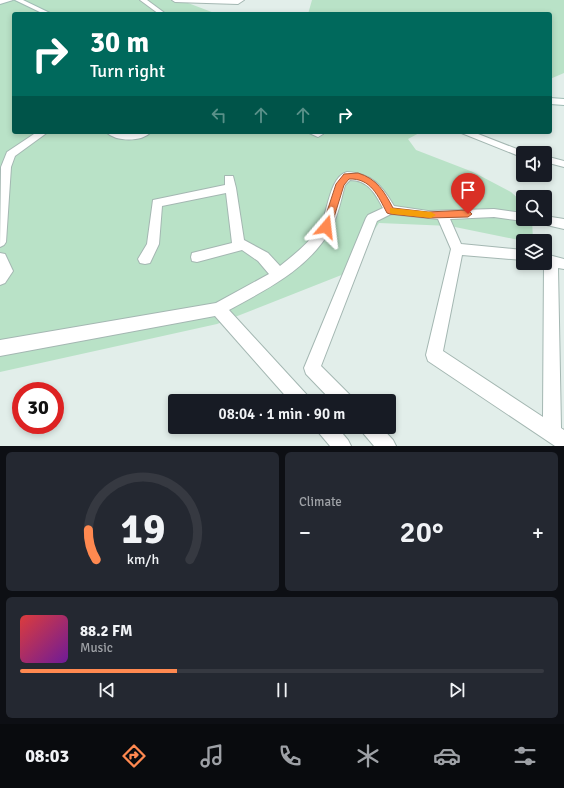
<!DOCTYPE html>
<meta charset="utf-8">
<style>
:root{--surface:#171b24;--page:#242831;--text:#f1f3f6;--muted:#9ea1a6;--line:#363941;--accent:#ff8950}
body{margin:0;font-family:Signika,sans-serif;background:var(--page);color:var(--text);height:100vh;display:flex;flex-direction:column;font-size:15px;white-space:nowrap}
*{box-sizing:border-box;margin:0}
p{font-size:13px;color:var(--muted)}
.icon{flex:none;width:22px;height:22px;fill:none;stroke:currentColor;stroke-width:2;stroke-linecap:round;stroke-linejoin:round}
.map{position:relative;height:446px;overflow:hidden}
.panel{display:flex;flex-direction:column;gap:6px;padding:6px;background:#0d0f14;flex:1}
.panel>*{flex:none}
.banner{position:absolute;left:12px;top:12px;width:540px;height:122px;border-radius:4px;box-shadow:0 2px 6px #0003;background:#00695c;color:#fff;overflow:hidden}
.fabs{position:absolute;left:516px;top:146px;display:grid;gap:8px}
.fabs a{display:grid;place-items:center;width:36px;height:36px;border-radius:4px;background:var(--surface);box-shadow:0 2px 6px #0003;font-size:20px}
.speed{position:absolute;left:12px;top:382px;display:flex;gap:8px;font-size:20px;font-weight:700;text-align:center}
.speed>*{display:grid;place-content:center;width:52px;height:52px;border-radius:50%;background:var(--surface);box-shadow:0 2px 6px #0003;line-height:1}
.speed .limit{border:6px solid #d22;background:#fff;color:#111}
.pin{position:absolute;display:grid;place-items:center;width:34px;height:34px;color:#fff;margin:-41px -17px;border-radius:50% 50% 50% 0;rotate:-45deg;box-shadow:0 0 4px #0007}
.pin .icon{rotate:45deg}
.me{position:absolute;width:44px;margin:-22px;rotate:17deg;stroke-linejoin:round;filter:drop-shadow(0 0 3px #0008)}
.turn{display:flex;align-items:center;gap:14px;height:84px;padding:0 12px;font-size:18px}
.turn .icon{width:52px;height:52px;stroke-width:2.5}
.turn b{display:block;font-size:28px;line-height:34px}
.lanes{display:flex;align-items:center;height:38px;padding:0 12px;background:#0003;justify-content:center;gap:20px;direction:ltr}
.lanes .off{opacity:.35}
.big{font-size:30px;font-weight:600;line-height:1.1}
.panel .card{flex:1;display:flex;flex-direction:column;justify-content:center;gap:6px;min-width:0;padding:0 14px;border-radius:6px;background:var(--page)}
.panel .dial{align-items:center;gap:0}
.dial svg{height:104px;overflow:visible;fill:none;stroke:var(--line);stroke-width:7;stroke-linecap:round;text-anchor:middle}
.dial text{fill:var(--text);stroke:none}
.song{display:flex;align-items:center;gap:12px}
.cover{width:48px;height:48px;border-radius:6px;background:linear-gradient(135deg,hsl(0 70% 55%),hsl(280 70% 35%))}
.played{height:4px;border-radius:2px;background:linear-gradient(90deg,var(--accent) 30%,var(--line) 30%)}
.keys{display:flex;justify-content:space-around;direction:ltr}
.heat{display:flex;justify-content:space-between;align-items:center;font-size:22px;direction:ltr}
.panel .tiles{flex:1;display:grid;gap:6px;grid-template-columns:1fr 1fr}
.card:last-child{grid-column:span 2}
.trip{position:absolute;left:168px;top:394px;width:228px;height:40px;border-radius:4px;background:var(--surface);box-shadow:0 2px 6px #0003;font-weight:600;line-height:40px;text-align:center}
.tabs{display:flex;height:64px;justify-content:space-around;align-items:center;background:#090b0e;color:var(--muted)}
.tabs .icon{width:28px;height:28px}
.tabs .selected{color:var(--accent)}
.tabs b{font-size:18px;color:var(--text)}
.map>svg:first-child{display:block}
.green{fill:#b9e2c7}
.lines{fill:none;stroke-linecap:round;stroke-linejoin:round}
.street-casing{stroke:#a4b7b2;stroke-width:2}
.secondary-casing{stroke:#9fbbb4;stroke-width:2}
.street{fill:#fff;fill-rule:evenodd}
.secondary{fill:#fff;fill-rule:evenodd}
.route{fill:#ff8950;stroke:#a65934}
.slow{fill:#f59e0b}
</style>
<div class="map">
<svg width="564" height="446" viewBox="0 0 564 446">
<rect width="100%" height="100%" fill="#e2eeea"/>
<!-- green -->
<g class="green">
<path d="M0,0H180L217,14H14V132H421L408,139L416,150L473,172L511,192L523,203V219H532L533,241H524L450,226L379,223L344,274L217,324L0,372Z"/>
<path d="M312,0H564V73L550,79V14H308Z"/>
</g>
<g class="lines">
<!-- street casing -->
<g class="street-casing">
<g id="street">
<path d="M140,0H147L166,14H159Z"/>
<path d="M172,0H244L238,4L175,2Z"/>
<path d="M37,132H48L15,156L11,167L6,242L4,245L0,247L1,167L7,152Z"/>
<path d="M106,132L128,134L151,132C142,142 116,142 106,132Z"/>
<path d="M307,132H321L323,134L318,137Z"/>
<path d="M459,132H473L527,153H523V157L519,156Z"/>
<path d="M545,156L564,161V167L545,162Z"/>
<path d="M347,172C372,173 382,186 394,206L428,211L494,209L523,213V219H528L523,221L494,217L450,219L461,244L523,250V260L462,255L443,351L543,417L544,264L541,263H545V254L564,259V269L558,268L561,428L564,430V446H555L428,361L426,355L451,249L438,219L391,214L377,221L321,366L350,395L353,401H332L306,374L304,368L366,218L368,215L383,208C375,193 368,180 350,180L345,185C341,199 338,216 331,229C309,269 267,289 229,310L307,395L310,401H290L215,316L0,356V340L216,303L269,274L258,261L242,250L197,262L192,261L191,257L192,253L232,243L226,193L162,206L159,244L150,263L145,264L140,263L138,259L147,244L153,200L225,185V176H233L236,188L244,240L268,253L280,266C295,254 309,243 320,227C328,213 329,177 347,172Z"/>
<path d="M545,216L564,219V229L538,223L534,222L532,219H545Z"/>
<path d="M0,253L5,254L13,271L5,283L0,285Z"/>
<path d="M316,427H337L348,440L351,446H330L319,433Z"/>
<path d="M360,427H381L393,440L396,446H374L363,433Z"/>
</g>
</g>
<!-- secondary casing -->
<g class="secondary-casing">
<g id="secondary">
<path d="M0,0H13L0,4Z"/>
<path d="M15,0H23L52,14H44Z"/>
<path d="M550,98L564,99V105L550,104Z"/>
</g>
</g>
<!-- street -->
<use href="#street" class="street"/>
<!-- secondary -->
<use href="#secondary" class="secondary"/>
</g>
<!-- route -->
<path class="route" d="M358,173C377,179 384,191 393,208L428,212L468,210L472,214L468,217L428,218L390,214L387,213C378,196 371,178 349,179L344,185L331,227L330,229H323L322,227L336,184L344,174Z"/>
<!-- slow -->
<path class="slow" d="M390,208L431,212L436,215L431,218L393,214L390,213Z"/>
</svg>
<div class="fabs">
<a><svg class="icon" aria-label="sound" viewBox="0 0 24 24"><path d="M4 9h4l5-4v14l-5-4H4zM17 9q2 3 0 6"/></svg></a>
<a><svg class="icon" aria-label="search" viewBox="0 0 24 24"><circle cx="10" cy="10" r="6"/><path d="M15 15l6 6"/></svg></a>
<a><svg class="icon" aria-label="layers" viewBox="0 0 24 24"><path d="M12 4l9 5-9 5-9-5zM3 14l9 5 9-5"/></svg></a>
</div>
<div class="speed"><div class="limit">30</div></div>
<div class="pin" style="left:468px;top:214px;background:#d93025"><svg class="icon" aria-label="arrive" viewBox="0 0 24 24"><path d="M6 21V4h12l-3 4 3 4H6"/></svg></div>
<svg class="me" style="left:326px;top:227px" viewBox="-20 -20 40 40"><path d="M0-17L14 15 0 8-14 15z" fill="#ff8950" stroke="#fff" stroke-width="4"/></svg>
<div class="trip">08:04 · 1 min · 90 m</div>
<div class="banner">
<div class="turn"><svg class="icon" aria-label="right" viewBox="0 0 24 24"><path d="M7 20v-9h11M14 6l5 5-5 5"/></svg><div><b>30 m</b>Turn right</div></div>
<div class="lanes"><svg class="icon off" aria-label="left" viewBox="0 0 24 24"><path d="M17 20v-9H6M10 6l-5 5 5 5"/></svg><svg class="icon off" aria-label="ahead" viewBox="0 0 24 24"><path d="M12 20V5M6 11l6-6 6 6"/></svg><svg class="icon off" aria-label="ahead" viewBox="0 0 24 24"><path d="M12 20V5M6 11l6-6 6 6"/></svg><svg class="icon" aria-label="right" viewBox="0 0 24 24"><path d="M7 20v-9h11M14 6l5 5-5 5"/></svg></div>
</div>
</div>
<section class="panel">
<div class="tiles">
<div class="card dial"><svg viewBox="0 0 100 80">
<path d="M14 69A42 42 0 1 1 86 69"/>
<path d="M14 69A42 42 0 0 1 8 46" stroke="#ff8950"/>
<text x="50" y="56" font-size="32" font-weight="700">19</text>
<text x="50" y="72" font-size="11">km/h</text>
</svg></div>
<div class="card"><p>Climate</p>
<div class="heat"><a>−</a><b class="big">20°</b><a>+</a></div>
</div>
<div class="card">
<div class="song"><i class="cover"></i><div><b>88.2 FM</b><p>Music</p></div></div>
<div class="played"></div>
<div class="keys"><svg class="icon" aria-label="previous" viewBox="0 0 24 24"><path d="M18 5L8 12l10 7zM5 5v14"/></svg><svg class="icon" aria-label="pause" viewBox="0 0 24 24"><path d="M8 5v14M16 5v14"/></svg><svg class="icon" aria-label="next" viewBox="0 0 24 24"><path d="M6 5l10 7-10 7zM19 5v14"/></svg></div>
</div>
</div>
</section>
<nav class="tabs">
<b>08:03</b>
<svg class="icon selected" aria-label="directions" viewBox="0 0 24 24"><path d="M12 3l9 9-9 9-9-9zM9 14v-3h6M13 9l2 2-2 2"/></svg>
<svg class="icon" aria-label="music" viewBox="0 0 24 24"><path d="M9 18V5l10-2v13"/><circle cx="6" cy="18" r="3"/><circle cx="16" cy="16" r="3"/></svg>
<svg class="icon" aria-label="phone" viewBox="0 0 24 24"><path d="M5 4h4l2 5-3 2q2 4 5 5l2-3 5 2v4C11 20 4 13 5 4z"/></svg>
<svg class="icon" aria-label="climate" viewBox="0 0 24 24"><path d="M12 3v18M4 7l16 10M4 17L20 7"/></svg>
<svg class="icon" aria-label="car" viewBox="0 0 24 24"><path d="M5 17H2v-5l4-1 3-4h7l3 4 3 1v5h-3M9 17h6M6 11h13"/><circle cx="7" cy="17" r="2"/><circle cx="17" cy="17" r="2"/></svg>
<svg class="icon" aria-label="filters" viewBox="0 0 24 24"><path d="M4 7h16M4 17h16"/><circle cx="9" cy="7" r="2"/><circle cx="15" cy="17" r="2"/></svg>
</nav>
